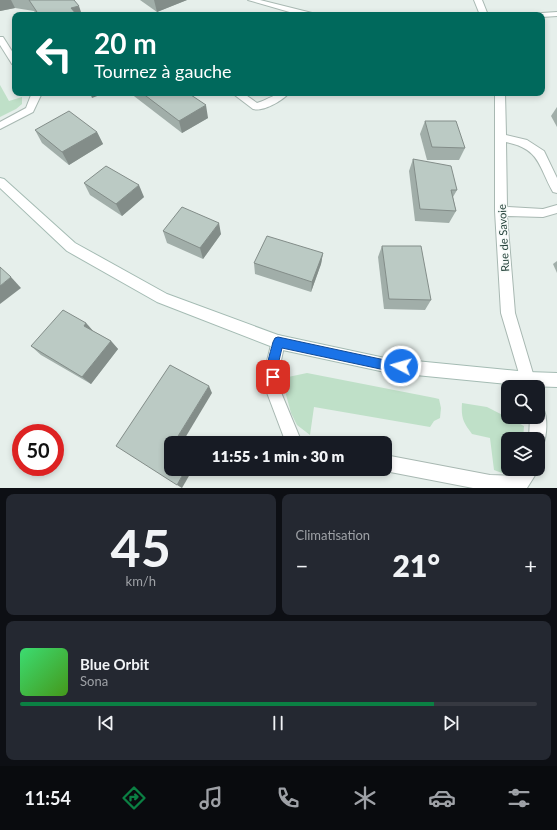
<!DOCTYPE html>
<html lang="fr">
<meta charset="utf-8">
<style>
:root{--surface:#171b24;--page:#242831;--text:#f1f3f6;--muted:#9ea1a6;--line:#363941;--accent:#0b8043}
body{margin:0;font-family:Lato,sans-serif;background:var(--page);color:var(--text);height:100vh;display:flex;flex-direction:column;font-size:15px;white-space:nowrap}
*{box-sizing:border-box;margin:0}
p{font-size:13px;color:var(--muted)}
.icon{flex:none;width:22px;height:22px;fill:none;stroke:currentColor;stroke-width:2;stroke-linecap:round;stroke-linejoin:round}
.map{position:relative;height:488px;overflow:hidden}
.side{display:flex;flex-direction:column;gap:6px;padding:6px;background:#0d0f14;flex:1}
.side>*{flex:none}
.banner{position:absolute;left:12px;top:12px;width:533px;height:84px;border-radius:8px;box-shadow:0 2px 6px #0003;background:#00695c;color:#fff;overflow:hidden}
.controls{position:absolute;left:501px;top:380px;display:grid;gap:8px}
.controls a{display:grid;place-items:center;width:44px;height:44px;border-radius:8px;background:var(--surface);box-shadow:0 2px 6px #0003;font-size:20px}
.speed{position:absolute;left:12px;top:424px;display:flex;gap:8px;font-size:20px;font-weight:700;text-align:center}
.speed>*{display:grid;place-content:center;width:52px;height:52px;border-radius:50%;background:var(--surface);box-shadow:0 2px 6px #0003;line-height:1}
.speed .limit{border:6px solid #d22;background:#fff;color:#111}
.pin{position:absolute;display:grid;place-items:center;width:34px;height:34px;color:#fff;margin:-17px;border-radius:8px;box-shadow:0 2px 6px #0006}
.me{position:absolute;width:44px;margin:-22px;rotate:276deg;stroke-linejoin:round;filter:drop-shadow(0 0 3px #0008)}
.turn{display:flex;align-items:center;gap:14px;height:84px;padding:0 16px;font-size:18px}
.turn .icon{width:52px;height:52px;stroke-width:2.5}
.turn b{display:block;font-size:28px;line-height:34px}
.big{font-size:30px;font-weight:800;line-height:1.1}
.side .card{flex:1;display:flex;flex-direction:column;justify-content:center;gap:6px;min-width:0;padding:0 14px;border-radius:8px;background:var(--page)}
.side .dial{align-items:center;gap:0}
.dial b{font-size:52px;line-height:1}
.song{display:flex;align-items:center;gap:12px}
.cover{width:48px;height:48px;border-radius:6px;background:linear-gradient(135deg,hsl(140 70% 55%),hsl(100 70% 35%))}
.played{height:4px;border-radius:2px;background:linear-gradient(90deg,var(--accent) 80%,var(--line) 80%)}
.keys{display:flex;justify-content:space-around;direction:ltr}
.heat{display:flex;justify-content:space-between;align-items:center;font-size:22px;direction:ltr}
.side .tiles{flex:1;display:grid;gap:6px;grid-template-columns:1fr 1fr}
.card:last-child{grid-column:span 2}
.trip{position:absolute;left:164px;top:436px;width:228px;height:40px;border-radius:8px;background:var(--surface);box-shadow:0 2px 6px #0003;font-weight:800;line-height:40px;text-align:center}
.menu{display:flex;height:64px;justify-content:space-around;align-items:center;background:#090b0e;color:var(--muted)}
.menu .icon{width:28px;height:28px}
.menu .on{color:var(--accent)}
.menu b{font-size:18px;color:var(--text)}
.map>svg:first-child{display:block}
.green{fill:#bfe0c8}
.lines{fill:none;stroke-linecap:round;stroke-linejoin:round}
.street-casing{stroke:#a8b8b2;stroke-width:2}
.secondary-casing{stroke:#a4bbb3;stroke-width:2}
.street{fill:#fff;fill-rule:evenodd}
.secondary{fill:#fff;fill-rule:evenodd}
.wall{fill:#a1aea9}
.shaded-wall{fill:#838d89}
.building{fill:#bbcac4;stroke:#838d89}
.route{fill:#1a73e8;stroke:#114b97}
.labels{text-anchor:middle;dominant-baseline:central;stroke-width:3;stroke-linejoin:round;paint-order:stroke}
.street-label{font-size:11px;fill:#24423a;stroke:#f7fbf9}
</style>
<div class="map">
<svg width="557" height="488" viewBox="0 0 557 488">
<rect width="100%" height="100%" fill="#e6efeb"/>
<!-- green -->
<g class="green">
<path d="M0,85L9,101L22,97V104L16,109L0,117Z"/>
<path d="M307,373L435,398L439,399L441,408L440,418L434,421L430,427L314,407L310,435L297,425L291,413L282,380L288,377Z"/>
<path d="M462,403L487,407L524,426L523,439H508L509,469L502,473L494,470L490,438L472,434C463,422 461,418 462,403Z"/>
</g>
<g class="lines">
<!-- street casing -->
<g class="street-casing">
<g id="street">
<path d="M248,0H260L312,13L313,15H300Z"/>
<path d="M474,0H482L488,15H480Z"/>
<path d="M557,12V16L542,17V15H538L542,13Z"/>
<path d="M0,37H3L15,56V65L12,64L0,45Z"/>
<path d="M29,93H39L41,95L33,112L0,129V122L26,108L31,95Z"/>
<path d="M232,93H243L257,103C270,99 274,93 289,93C282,101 263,112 253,109Z"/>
<path d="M495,93H505L506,135L527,140L544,151L557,178V193L553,192C538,165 540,149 506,142L507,207L543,209L557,205V213L543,217L507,216L515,313L537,387H523L501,313L495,211Z"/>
<path d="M278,335L283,337L285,342L280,365V390L302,443H286L266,390V365L273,337Z"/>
<path d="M538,405L543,408C548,418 547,435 543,445L538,446V439H529L530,417H538Z"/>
<path d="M385,455L490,475L516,476L521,469H538V466L539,469L527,488H473L385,471L380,469H385Z"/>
</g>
</g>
<!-- secondary casing -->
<g class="secondary-casing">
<path id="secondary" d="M0,178L4,179L75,243L167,294L278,335L385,358L528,372L557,373V387L528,386L385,372L278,349L157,302L67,251L0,188Z"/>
</g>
<!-- street -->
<use href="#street" class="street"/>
<!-- secondary -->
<use href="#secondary" class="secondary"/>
</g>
<!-- wall -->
<g class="wall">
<path d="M0,0H74L82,15H37L34,11L15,8L0,11Z"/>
<path d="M140,0H187L157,12Z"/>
<path d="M130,93H188L208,118L182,133Z"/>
<path d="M557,107V127L551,116Z"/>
<path d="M425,121L465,148L459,160H427L420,134Z"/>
<path d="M35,130L97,132L103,144L69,165L42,143Z"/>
<path d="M413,159L457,190L453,197L456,211L449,223L415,221L409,171Z"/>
<path d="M84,183L144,197L122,216L90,195Z"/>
<path d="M163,231L221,234L203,259L167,243Z"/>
<path d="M382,246L431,300L425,310L384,309L378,257Z"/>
<path d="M323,253L321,264L311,292L255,274L254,263Z"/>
<path d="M557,261V273L553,264Z"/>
<path d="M86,323L93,331L111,341L118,349L91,384L41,355L31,346Z"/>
</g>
<!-- shaded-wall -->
<g class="shaded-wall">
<path d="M0,0H11L15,8L0,11Z"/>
<path d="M154,0H187L157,12Z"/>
<path d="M79,6L82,15H74L71,8Z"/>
<path d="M90,93H105L92,98Z"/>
<path d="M206,105L208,118L182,133L179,121Z"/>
<path d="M97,132L103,144L69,165L62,152Z"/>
<path d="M139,185L144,197L122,216L116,204Z"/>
<path d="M219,223L221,234L203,259L200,248Z"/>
<path d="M323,253L321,264L311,292L312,282Z"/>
<path d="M11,277L21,288L0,304V286Z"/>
<path d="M86,323L94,332L84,326Z"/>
<path d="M111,341L118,349L91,384L82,377Z"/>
<path d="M209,386L212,393L182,443H176L175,441Z"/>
<path d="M186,469H193L182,488L177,485Z"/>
</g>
<!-- building -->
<g class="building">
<path d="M29,0H74L79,6L71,8L77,15H39Z"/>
<path d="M142,93H188L206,105L179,121Z"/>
<path d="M69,111L97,132L62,152L35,130Z"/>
<path d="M425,121H456L465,148L432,147Z"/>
<path d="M413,159L451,166L457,190H451L456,211L420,209Z"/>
<path d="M106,166L139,185L116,204L84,183Z"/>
<path d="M182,207L219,223L200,248L163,231Z"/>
<path d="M267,236L323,253L312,282L254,263Z"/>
<path d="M382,246H421L431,300L389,299Z"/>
<path d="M0,267L11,277L0,286Z"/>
<path d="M63,310L86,323L84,326L111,341L82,377L31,346Z"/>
<path d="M170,365L209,386L175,441L178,443H171V469H186L177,485L116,446Z"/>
</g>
<!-- route -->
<path class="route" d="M278,337L385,360L404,363L406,366L404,370L401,372L385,370L282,348L278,365V377L277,381L273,383L269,381C264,369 270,354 273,342L275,338Z"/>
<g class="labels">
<!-- street labels -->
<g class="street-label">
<text transform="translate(503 238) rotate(-93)">Rue de Savoie</text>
</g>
</g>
</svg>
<div class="controls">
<a><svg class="icon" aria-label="search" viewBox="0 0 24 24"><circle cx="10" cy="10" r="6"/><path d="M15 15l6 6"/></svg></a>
<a><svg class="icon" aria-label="layers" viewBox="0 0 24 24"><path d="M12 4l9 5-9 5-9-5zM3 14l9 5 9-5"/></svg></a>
</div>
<div class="speed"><div class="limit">50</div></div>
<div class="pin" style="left:273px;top:377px;background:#d93025"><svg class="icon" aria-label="arrive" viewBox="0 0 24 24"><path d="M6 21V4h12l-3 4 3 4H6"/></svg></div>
<svg class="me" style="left:401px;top:366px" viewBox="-20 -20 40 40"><circle r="17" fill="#1a73e8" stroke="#fff" stroke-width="3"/><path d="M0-11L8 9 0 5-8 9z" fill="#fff"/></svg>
<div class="trip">11:55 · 1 min · 30 m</div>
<div class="banner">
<div class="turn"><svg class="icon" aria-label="left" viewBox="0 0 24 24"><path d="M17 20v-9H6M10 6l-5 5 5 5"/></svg><div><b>20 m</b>Tournez à gauche</div></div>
</div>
</div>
<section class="side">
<div class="tiles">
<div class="card dial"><b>45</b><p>km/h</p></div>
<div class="card"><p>Climatisation</p>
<div class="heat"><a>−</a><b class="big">21°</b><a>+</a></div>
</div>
<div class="card">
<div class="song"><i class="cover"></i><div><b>Blue Orbit</b><p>Sona</p></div></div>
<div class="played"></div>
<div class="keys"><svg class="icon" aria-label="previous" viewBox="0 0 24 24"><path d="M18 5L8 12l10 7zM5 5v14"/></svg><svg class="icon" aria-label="pause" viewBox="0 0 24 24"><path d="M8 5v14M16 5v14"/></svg><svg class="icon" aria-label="next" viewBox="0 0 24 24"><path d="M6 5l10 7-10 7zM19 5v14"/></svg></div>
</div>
</div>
</section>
<nav class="menu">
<b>11:54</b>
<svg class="icon on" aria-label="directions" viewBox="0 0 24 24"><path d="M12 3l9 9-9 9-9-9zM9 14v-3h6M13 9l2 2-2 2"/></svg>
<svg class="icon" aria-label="music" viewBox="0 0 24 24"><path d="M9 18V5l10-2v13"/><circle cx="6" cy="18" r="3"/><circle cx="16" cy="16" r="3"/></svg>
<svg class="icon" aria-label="phone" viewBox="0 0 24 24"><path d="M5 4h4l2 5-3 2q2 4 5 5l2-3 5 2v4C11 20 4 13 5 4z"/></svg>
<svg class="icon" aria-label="climate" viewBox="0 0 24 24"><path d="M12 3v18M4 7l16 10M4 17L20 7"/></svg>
<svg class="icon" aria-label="car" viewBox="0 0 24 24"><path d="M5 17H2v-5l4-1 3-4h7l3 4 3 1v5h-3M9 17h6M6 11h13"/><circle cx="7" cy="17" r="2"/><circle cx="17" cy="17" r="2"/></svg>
<svg class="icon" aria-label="filters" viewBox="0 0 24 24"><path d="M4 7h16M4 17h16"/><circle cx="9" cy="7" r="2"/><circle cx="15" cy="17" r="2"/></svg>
</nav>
